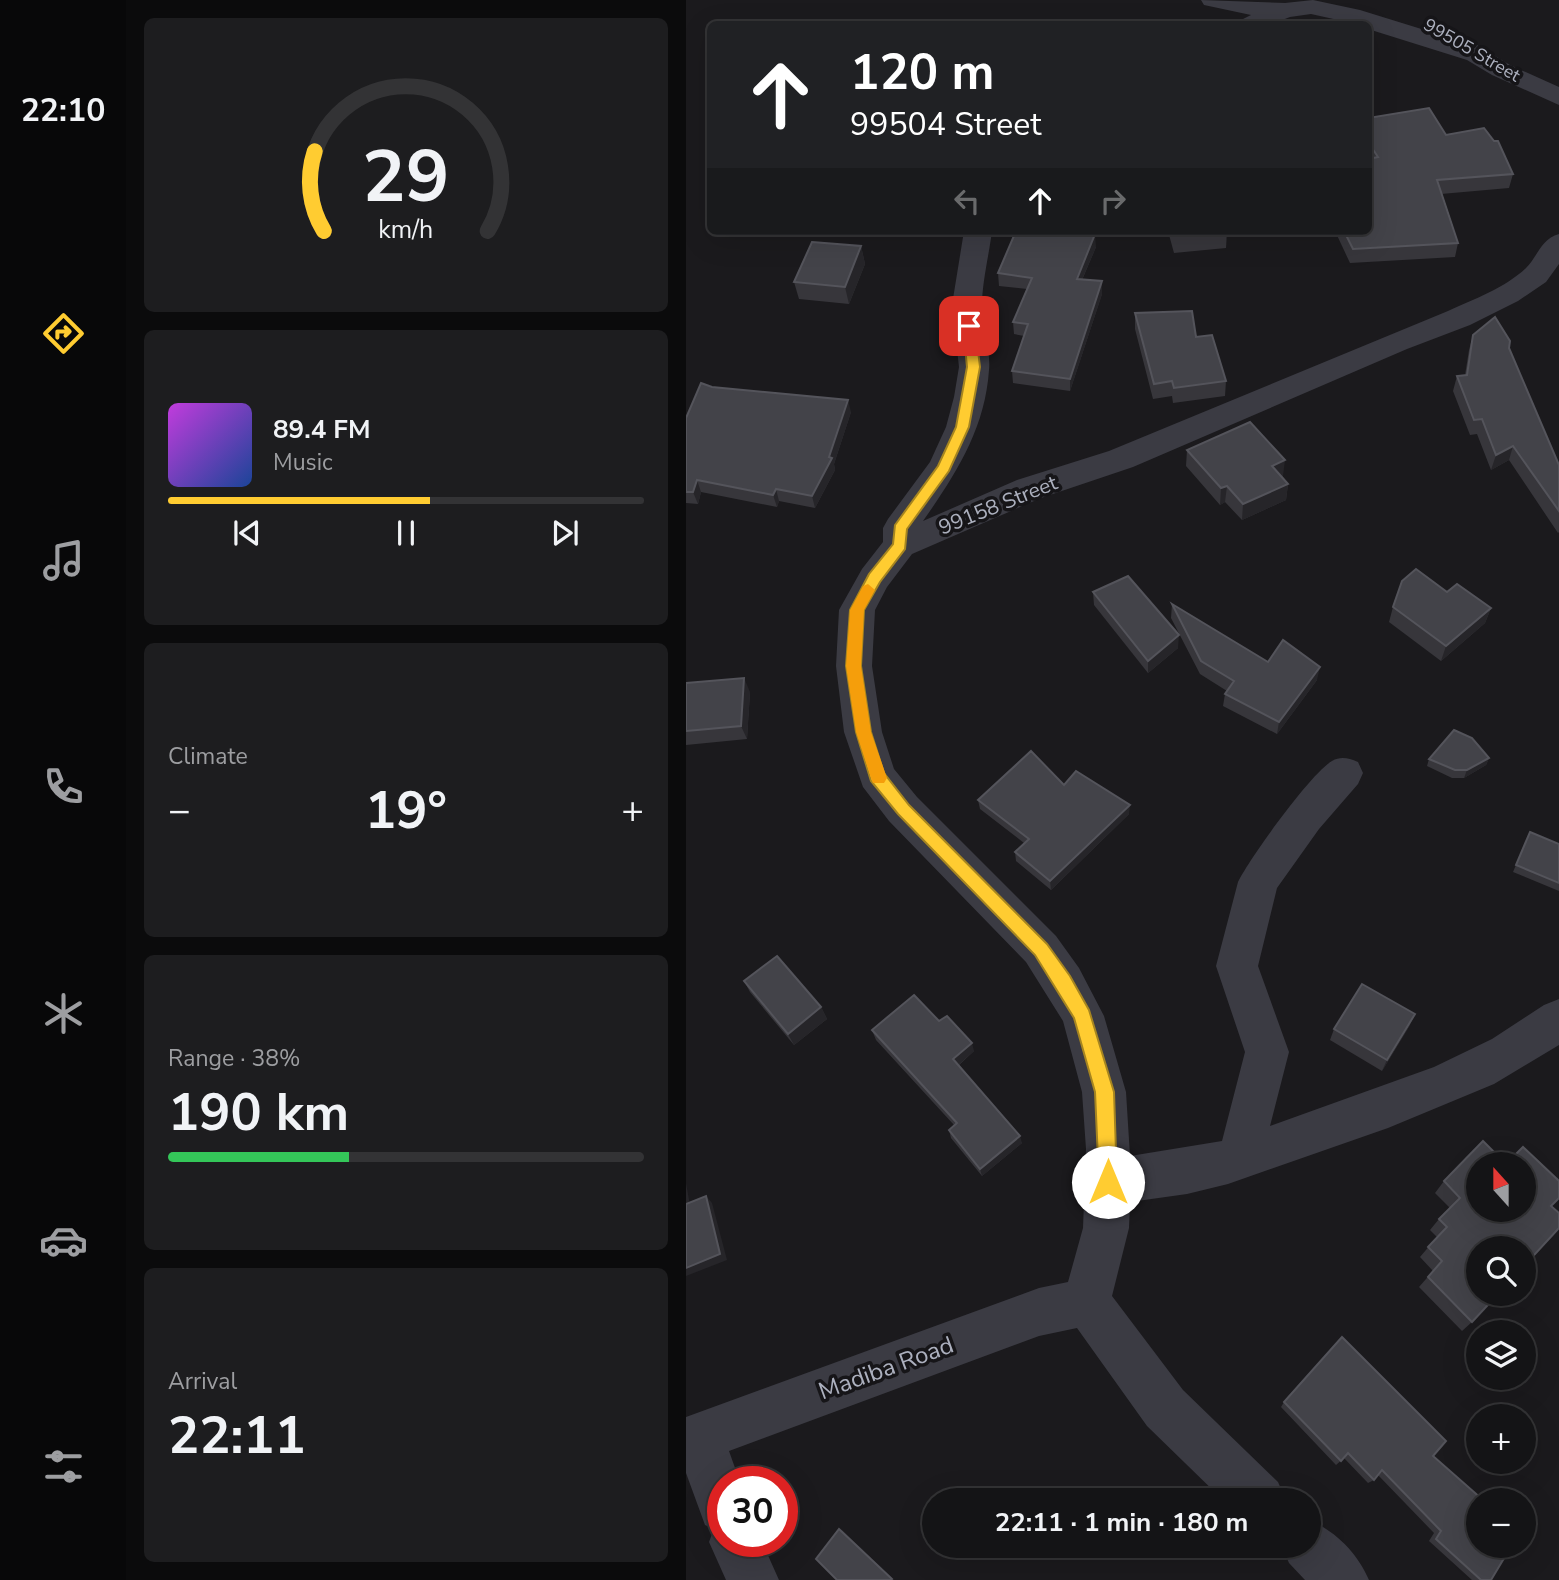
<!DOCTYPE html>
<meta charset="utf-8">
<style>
:root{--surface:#141416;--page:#1d1d1f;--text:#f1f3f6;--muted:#9d9ea1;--line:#333335;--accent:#ffcc31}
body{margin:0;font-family:"Nunito Sans",sans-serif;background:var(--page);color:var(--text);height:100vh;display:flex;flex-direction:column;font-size:26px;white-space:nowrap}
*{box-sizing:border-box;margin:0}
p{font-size:23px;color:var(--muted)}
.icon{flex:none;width:38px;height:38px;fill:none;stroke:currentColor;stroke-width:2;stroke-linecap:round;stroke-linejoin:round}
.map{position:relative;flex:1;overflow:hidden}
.panel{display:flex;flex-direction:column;gap:18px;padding:18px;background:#0b0b0c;width:560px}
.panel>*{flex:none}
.top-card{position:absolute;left:21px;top:21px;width:665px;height:214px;border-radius:10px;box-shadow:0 7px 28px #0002,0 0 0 2px var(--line);background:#202124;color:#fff;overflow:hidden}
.needle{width:46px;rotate:339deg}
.tools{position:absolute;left:780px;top:1152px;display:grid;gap:14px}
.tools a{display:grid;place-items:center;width:70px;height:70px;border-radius:50%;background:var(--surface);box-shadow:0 7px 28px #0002,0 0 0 2px var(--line);font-size:35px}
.speed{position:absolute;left:21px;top:1466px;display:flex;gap:14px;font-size:35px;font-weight:700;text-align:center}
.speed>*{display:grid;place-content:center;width:91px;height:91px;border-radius:50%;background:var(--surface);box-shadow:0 7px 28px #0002,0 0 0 2px var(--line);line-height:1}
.speed .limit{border:10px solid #d22;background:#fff;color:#111}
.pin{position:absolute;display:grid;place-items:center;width:60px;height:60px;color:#fff;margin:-30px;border-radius:14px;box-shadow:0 4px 10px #0006}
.me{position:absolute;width:77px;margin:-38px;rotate:0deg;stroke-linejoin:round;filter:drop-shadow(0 0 5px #0008)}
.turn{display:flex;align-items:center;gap:24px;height:147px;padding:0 28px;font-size:32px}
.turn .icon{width:91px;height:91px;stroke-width:2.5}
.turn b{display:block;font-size:49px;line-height:60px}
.lanes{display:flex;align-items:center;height:66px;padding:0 28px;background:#0003;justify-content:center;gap:35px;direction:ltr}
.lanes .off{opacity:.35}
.big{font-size:52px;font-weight:700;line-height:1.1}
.panel .tile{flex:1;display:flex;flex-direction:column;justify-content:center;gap:10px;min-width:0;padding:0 24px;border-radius:10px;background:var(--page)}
.panel .dial{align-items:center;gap:0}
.dial svg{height:182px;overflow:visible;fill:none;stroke:var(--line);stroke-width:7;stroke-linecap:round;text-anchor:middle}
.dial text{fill:var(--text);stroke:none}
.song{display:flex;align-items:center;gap:21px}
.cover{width:84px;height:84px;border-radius:10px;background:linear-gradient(135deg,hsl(290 70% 55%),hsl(220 70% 35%))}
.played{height:7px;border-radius:4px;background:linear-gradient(90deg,var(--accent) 55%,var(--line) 55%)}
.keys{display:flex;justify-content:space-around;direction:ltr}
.heat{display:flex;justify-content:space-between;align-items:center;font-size:38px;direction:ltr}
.charge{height:10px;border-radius:5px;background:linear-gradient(90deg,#34c759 38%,var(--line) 0)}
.trip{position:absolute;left:236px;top:1488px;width:399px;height:70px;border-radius:35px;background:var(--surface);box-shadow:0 7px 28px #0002,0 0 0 2px var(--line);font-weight:700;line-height:70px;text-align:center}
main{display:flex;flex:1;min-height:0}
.menu{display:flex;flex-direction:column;width:126px;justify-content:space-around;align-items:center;background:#080809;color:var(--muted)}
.menu .icon{width:49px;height:49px}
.menu .on{color:var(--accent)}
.menu b{font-size:32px;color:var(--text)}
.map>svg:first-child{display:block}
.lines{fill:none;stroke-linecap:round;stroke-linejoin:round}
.street{fill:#3b3b43;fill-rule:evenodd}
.wall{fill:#37363b}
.shaded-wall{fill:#262529}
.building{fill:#434349;stroke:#54545b;stroke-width:2}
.route{fill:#ffcc31;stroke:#a68520;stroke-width:2}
.slow{fill:#f59e0b}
.labels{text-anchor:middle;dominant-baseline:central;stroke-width:7;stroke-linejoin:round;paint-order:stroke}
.far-street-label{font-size:18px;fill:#acb0be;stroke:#161518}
.street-label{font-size:21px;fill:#acb0be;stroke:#161518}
.near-street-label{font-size:24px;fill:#acb0be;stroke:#161518}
</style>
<main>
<nav class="menu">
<b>22:10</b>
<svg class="icon on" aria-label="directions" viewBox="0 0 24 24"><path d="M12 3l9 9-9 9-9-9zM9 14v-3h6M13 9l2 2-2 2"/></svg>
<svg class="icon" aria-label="music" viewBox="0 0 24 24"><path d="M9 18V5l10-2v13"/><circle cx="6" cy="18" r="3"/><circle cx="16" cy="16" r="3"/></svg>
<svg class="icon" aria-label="phone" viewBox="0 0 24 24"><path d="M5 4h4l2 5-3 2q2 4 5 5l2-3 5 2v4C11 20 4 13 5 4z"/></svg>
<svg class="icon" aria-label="climate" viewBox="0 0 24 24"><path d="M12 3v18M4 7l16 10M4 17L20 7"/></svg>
<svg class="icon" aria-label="car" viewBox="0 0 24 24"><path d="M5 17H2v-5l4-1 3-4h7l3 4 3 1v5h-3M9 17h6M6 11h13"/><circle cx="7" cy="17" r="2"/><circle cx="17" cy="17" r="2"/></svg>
<svg class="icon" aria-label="filters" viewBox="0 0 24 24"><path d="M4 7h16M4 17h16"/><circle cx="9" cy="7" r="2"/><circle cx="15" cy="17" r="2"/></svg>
</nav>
<section class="panel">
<div class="tile dial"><svg viewBox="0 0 100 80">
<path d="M14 69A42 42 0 1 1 86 69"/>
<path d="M14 69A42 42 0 0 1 10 34" stroke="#ffcc31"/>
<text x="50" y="56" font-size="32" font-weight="700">29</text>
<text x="50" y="72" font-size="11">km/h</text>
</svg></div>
<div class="tile">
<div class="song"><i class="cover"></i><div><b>89.4 FM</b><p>Music</p></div></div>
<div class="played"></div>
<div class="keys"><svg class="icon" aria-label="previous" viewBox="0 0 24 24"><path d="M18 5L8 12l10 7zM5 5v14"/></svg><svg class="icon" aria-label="pause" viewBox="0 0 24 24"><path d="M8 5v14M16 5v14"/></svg><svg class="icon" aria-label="next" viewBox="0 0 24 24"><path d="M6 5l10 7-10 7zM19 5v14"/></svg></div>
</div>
<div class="tile"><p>Climate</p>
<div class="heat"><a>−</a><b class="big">19°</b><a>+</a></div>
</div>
<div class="tile"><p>Range · 38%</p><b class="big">190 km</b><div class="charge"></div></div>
<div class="tile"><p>Arrival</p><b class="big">22:11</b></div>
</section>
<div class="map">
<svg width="873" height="1580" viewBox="0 0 873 1580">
<rect width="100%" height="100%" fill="#1b1a1d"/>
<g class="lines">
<!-- street -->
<g class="street">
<path d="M515,0L599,3L627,0L674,10L758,36L767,33L776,36L824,65L873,87V105L806,75L781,60L682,29V24H670L625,14L604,17L586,24H554L557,19L565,15L518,5Z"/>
<path d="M278,231H306C303,255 296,282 296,306C296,327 305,349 303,370C299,429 270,474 237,521L331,480L423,451L762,311C788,299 819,288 840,268C852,256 855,239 873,234V264L860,282L832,301L784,325L721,349L447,467L355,498L226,554L201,587L189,610L186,666L196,732L208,769L231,797L370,936L393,968L418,1016L440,1092L444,1156L536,1141L559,1052L530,966L552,882C563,859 625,773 646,761C655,756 662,758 672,762L677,773L672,784L633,829L591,888L572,966L603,1052L584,1126L748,1067L806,1039L858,1005L873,999V1045L808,1084L702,1128L542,1184L501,1194L444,1202L443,1228L426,1296L497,1390L592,1482L600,1500H537L461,1426L391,1328L353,1336L43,1451L54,1482H37V1542H76L93,1580H40L23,1542L28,1529L19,1525L0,1473V1417L353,1288L382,1282L397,1228L400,1149L396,1092L377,1021L340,962L203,821L177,787L158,732L150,666L153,610L176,569L197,542V528L202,519L244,462L260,427L268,397L273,367L266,305Z"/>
<path d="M623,1520C650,1531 672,1554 683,1580H619L603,1563L595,1545H623Z"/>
</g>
</g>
<!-- wall -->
<g class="wall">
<path d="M682,118L760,135L827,174L823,188L755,194L772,243L769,257L664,263L649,231H682Z"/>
<path d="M482,231H541L540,248L488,253Z"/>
<path d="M379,234L410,247L396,280L416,294L384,391L327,383L326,371L338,336L328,334L327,322L341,289L313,286L312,273Z"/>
<path d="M175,246L179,264L163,304L113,299L108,282Z"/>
<path d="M449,313L510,337L540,381L539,396L487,403L486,396L467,399L449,329Z"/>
<path d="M787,335L823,348L873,465V532L872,533L823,460L805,470L791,434L784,435L767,391L771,376L779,375L783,350Z"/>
<path d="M26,387L165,412L148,464L149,470L129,508L93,501L91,507L15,492L12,504L0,503V418Z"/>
<path d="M501,450L597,476L596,477L602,484L600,500L556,520L539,502L534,505L500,466Z"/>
<path d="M407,592L492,648L462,673L408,605Z"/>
<path d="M761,592L805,608L799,623L755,661L703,622L707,607Z"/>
<path d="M486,604L582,662L631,680L591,734L537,706L539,694L541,691L514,674L485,618Z"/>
<path d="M0,683L64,692L61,739L0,745Z"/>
<path d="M803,758L800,765L778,778H766L741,766L743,759Z"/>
<path d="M378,785L443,814L365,890L330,861L329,852L338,843L294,809L292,800Z"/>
<path d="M844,832L873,844V891L827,872Z"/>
<path d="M58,981L135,1007L141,1019L108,1045L64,992Z"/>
<path d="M253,1021L288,1051L273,1065L336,1143L296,1176L265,1138L263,1130L268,1125L190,1040L186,1030Z"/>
<path d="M724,1025L696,1071L644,1040L648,1029Z"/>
<path d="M758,1181L865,1206L786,1322L776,1331L733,1287L747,1271L734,1257L751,1237L744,1230L753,1219L764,1208L749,1193Z"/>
<path d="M598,1402L747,1456L805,1580H786L743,1541L748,1533L692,1475L688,1480L682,1483L658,1458L650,1465L595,1407Z"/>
</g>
<!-- shaded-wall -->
<g class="shaded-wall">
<path d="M409,234L410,247L391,291V279Z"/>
<path d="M175,246L179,264L163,304L159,287Z"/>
<path d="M416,281V294L384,391V379Z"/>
<path d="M162,400L165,412L148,464L149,470L129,508L126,496L143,457Z"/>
<path d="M827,446L823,460L805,470L810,455Z"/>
<path d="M599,460L597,476L583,482L586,466Z"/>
<path d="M11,480L15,492L12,504L7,492Z"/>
<path d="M602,484L600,500L556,520L557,504Z"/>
<path d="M541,486L539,502L534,505L535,488Z"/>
<path d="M90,489L93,501L91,507L87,495Z"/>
<path d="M805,608L799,623L755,661L760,646Z"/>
<path d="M493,635L492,648L462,673V661Z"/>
<path d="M634,667L631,680L591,734L593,722Z"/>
<path d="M58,678L64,692L61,739L55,726Z"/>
<path d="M803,758L800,765L778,778L781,770Z"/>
<path d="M444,805L443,814L365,890L364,881Z"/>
<path d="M135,1007L141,1019L108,1045L102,1034Z"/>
<path d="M729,1014L724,1025L696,1071L701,1060Z"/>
<path d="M286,1043L288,1051L270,1067L267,1059Z"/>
<path d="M334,1136L336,1143L296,1176L294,1169Z"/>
<path d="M0,1183L5,1211L0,1206Z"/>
<path d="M20,1196L26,1203L41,1260L0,1276V1268Z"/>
<path d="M153,1529L156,1530L208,1580H205Z"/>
</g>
<!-- building -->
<g class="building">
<path d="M743,108L760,135L798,128L808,141H812L827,174L751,180L772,243L667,249L658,231H682V159L692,157L682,142V118Z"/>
<path d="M330,231H379V234H409L391,279L416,281L384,379L326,371L342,324L327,322L346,278L312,273Z"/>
<path d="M487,231H541L489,236Z"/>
<path d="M126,242L175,246L159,287L108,282Z"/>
<path d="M506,311L510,337L526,335L540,381L488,388L486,381L468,384L449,313Z"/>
<path d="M809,317L824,341L823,348L873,465V511L827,446L810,455L796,419L788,420L771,376L781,375L787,335Z"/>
<path d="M15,383L26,387L162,400L143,457L146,458L126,496L90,489L87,495L11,480L7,492H0V418Z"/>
<path d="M564,422L599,460L586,466L602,484L557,504L541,486L535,488L501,450Z"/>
<path d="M730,569L761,592L771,584L805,608L760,646L707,607L716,581Z"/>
<path d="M442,576L493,635L462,661L407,592Z"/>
<path d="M486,604L582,662L597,640L634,667L593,722L539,694L548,681L515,661Z"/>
<path d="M58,678L55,726L0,731V683Z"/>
<path d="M768,730L786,738L803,758L781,770H769L743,759Z"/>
<path d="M345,751L378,785L390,771L444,805L364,881L329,852L343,839L292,800Z"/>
<path d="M844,832L873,844V883L830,865Z"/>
<path d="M91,956L135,1007L102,1034L58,981Z"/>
<path d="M676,984L729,1014L701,1060L648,1029Z"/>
<path d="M228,995L253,1021L261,1016L286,1043L267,1059L334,1136L294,1169L263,1130L271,1123L186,1030Z"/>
<path d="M797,1141L820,1164H793V1209H838V1164H820L837,1147L873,1181V1198L865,1206L873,1213V1228L838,1266V1248H793V1293H813L786,1322L742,1277L756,1261L742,1247L761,1227L753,1219L774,1198L758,1181Z"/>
<path d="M20,1196L34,1254L0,1268V1204Z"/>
<path d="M656,1337L760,1441L747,1456L797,1500H793V1545H826L805,1580H795L750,1539L755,1531L696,1470L688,1480L662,1453L655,1461L598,1402Z"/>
<path d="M153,1529L206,1579L205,1580H151L130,1559Z"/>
</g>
<!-- route -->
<path class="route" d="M283,322L289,326L294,367L283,427L263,471L221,529L219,549L194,582L178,610L175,666L185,732L198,773L223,805L361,944L384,976L403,1010L428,1092L431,1182L429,1188L422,1191L415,1188L413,1182L409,1092L388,1018L349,955L212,814L185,781L170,732L160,666L164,610L183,574L207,544L209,525L252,466L270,427L281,367L277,326Z"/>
<!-- slow -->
<path class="slow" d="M182,584L189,590L178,610L175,666L185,732L201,778L198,783H187L185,778L170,732L160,666L164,610L177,586Z"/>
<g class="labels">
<!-- far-street labels -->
<g class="far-street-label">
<text transform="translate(786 50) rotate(30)">99505 Street</text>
</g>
<!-- street labels -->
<g class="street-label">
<text transform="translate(312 505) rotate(-22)">99158 Street</text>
</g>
<!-- near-street labels -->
<g class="near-street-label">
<text transform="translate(200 1368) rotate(-20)">Madiba Road</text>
</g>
</g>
</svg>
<div class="tools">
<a><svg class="needle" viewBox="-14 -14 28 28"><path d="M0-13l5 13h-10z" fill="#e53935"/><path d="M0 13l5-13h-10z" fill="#9d9ea1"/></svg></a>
<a><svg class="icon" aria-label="search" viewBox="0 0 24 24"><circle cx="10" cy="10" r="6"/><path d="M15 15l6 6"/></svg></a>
<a><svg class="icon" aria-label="layers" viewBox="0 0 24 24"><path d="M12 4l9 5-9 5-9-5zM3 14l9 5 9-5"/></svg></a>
<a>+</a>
<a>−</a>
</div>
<div class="speed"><div class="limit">30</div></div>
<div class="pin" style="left:283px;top:326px;background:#d93025"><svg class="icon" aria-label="arrive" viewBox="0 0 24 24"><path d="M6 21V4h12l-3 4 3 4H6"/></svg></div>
<svg class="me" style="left:422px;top:1182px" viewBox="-20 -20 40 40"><circle r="19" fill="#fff"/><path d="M0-13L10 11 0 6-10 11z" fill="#ffcc31"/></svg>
<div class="trip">22:11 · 1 min · 180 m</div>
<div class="top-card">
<div class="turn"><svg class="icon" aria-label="ahead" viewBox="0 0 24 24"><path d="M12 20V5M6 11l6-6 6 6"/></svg><div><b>120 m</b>99504 Street</div></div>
<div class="lanes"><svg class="icon off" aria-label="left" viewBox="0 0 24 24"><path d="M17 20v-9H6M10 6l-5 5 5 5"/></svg><svg class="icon" aria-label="ahead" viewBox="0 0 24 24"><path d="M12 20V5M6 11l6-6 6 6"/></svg><svg class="icon off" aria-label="right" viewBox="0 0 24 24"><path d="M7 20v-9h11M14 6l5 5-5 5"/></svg></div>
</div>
</div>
</main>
